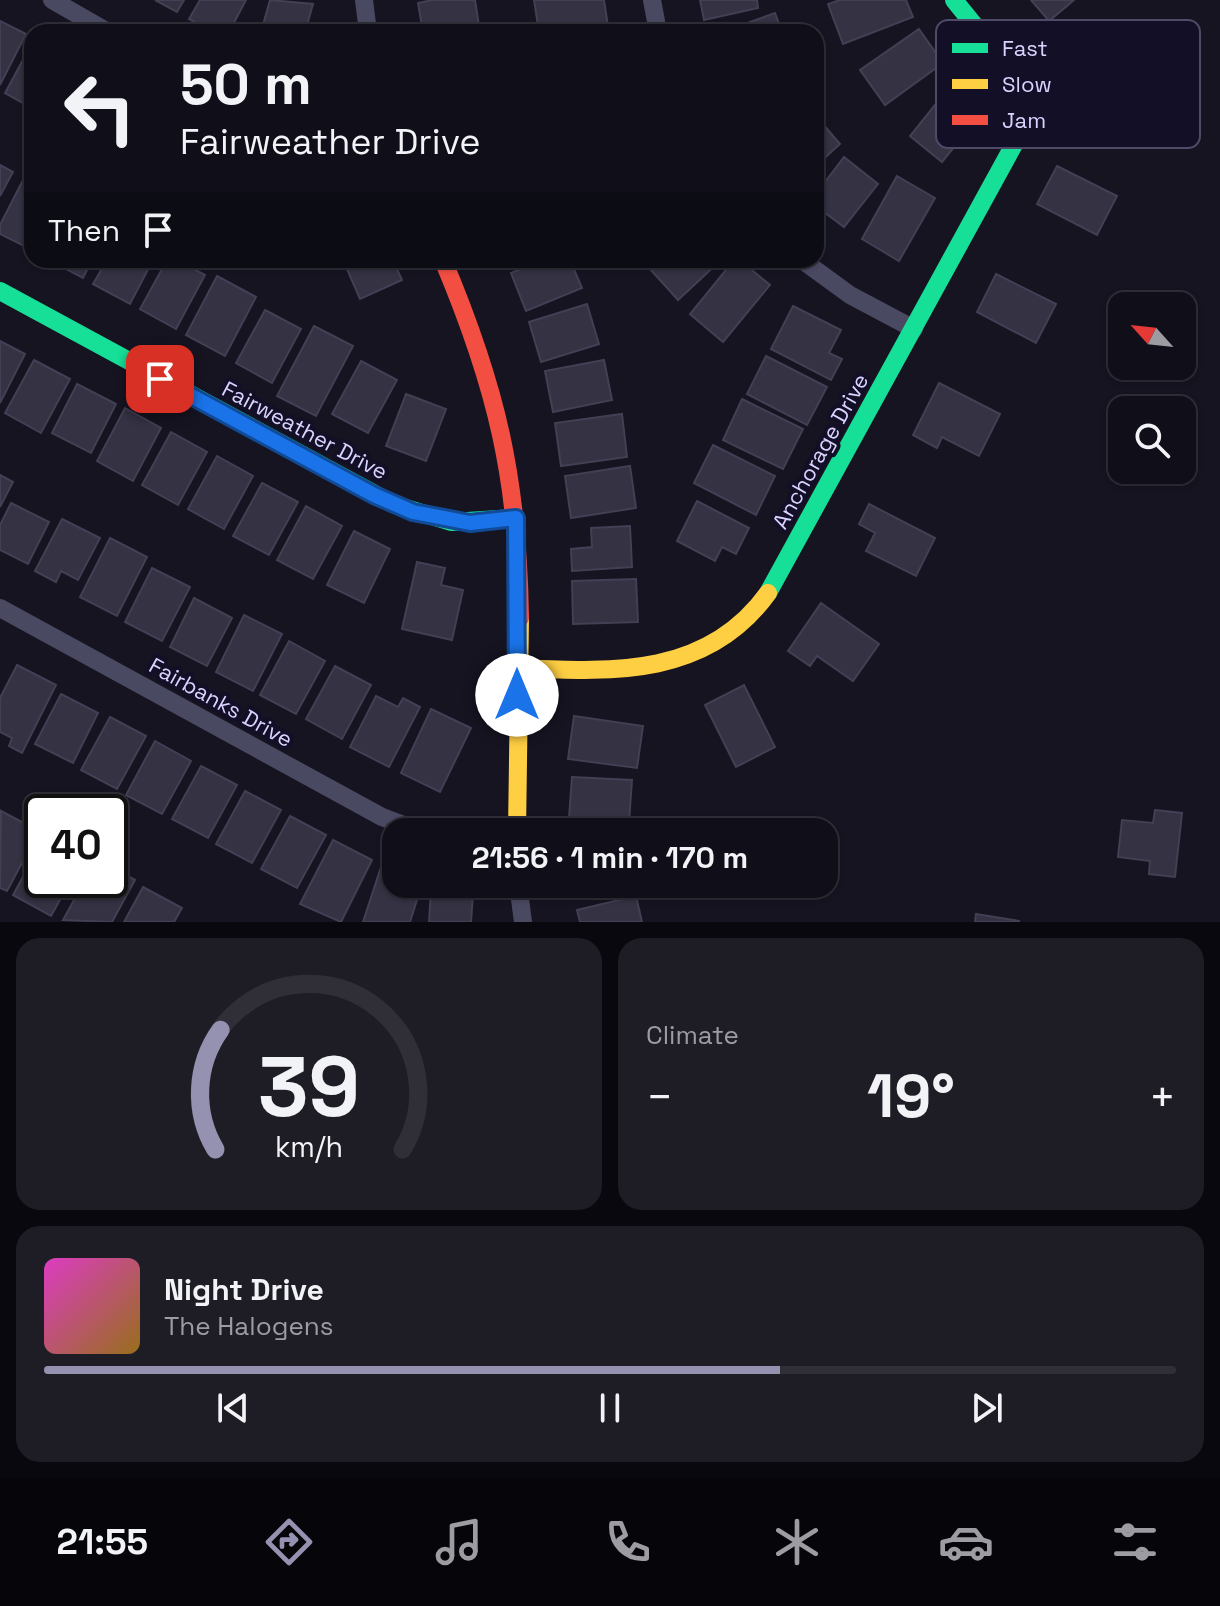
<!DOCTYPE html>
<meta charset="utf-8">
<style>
:root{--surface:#100f19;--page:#1e1d26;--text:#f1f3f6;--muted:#9c9ca2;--line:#302f38;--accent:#9591b1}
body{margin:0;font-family:"Space Grotesk",sans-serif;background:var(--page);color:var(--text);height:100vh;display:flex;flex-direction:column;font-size:30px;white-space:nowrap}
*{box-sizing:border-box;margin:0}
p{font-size:26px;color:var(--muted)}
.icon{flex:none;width:44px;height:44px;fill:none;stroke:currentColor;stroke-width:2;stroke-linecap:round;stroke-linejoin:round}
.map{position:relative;height:922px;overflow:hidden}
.details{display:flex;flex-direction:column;gap:16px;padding:16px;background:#09080e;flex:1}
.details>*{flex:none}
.hud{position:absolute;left:24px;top:24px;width:800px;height:244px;border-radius:24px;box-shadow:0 2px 6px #0004,0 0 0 2px var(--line);background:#100f19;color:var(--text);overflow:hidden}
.needle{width:52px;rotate:297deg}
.controls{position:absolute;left:1108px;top:292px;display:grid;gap:16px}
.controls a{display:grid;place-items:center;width:88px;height:88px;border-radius:16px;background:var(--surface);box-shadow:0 2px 6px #0004,0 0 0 2px var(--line);font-size:40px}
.speed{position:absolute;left:24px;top:794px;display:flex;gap:16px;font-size:40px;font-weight:700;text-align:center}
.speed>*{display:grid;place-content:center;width:104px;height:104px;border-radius:50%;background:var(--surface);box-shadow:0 2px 6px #0004,0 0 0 2px var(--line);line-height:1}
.speed .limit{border:4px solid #111;border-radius:12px;background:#fff;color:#111}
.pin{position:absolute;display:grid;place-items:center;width:68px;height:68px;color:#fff;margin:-34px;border-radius:16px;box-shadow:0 4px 12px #0006}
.me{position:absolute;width:88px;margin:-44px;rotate:0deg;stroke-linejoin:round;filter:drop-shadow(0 0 6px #0008)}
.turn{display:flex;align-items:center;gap:28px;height:168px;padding:0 24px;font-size:36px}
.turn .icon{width:104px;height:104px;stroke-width:2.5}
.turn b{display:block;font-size:56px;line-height:68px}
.then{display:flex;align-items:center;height:76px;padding:0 24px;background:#0003;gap:16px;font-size:30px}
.big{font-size:60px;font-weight:700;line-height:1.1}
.details .card{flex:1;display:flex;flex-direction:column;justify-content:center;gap:12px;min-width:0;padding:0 28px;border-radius:24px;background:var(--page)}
.details .dial{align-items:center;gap:0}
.dial svg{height:208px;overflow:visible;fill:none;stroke:var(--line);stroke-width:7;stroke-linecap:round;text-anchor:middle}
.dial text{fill:var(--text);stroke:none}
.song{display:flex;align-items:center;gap:24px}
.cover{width:96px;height:96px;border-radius:12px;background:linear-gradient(135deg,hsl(310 70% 55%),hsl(40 70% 35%))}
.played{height:8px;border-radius:4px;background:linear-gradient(90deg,var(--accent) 65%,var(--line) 65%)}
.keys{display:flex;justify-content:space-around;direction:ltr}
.heat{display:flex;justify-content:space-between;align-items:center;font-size:44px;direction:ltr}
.details .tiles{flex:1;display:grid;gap:16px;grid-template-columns:1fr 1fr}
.card:last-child{grid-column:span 2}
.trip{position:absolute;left:382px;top:818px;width:456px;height:80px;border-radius:24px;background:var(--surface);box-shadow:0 2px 6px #0004,0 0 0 2px var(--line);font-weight:700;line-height:80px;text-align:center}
.dock{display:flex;height:128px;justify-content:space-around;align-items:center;background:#06060a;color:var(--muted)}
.dock .icon{width:56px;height:56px}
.dock .selected{color:var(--accent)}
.dock b{font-size:36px;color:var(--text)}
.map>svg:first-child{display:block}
.building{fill:#343243;stroke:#433f54;stroke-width:2}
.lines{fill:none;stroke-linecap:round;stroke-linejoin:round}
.street{stroke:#4a4962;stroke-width:18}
.fast{stroke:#16e098;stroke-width:18}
.slow{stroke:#ffcf43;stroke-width:18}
.jam{stroke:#f24e42;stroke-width:18}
.route-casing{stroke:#114b97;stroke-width:20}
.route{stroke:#1a73e8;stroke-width:14}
.labels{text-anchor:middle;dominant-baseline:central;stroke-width:8;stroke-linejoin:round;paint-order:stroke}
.street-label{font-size:22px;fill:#d9d4ff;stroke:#130f26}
.key{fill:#130f26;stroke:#4e4a67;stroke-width:2}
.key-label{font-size:22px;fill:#d9d4ff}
</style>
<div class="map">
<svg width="1220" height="922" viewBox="0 0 1220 922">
<rect width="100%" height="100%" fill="#161421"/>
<!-- building -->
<g class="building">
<path d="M155,0H184L177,12Z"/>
<path d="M200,0H246L229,32H213L189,19Z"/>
<path d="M270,0L313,4L305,32H261Z"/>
<path d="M432,0H475L480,32H423L418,3Z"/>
<path d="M534,0H604L608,26L539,32Z"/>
<path d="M700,0H757L758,8L704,20Z"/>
<path d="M840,0H906L913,17L843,44L828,4Z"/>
<path d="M1031,0H1074L1049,21Z"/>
<path d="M775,13L782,32H722Z"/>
<path d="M0,21L26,34L0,85Z"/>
<path d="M919,29L943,63L885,105L860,70Z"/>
<path d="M32,43V108L5,93Z"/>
<path d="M974,84L993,99L942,162L910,136L947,90L960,100Z"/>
<path d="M816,116L840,144L816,166Z"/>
<path d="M844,157L878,184L844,227L816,206V194Z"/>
<path d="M0,165L13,172L0,196Z"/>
<path d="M1057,166L1117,196L1097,235L1037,204Z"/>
<path d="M897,176L935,198L899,261L862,239Z"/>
<path d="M23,180L32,184V250L0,234V225Z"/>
<path d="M49,260H92L83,278Z"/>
<path d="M107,260H153L130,304L93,284Z"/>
<path d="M167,260H177L205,275L176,329L140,309Z"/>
<path d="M343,260H393L402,280L360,299Z"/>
<path d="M542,260H570L582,288L526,311L511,273Z"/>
<path d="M660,260H721L678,300L650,269Z"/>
<path d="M734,260H740L770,285L723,342L690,314Z"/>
<path d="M996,274L1056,304L1036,343L977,312Z"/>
<path d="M217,276L256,297L225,356L186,335Z"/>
<path d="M587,304L599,344L541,362L529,322Z"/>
<path d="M793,306L841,330L829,353L842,359L831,380L771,349Z"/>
<path d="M265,310L301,329L272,383L236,363Z"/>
<path d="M314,326L353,346L316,416L277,396Z"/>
<path d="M0,341L25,354L0,403Z"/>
<path d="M766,356L827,387L807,425L747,394Z"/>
<path d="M34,360L70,379L41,433L5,413Z"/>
<path d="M604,360L612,400L553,412L545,371Z"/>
<path d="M361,361L397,380L368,433L332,414Z"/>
<path d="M939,383L1000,414L979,456L942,437L937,448L913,435Z"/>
<path d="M77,384L116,404L91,453L52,433Z"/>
<path d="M406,394L446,409L426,461L386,446Z"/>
<path d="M742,399L803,429L783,469L723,440Z"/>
<path d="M125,408L161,428L133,481L97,461Z"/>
<path d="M622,414L627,457L561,466L555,423Z"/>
<path d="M171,432L207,452L178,505L142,485Z"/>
<path d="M713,445L775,476L756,515L694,483Z"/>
<path d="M217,456L253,476L224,529L188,509Z"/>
<path d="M630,466L636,508L571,518L565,476Z"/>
<path d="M0,475L13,482L0,507Z"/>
<path d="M262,483L298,502L269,555L233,536Z"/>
<path d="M697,501L749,528L736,554L722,547L715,561L677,541Z"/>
<path d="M11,503L49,522L28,564L0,550V525Z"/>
<path d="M869,504L935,538L916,576L866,551L875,533L859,524Z"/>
<path d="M306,506L342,526L313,579L277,560Z"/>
<path d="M62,519L100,538L78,580L61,571L56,582L35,571Z"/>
<path d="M630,526L632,567L572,571L571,549L592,547L591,528Z"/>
<path d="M354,531L390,549L364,603L327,585Z"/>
<path d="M110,538L147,557L117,616L80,597Z"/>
<path d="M417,562L445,568L441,585L463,590L452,640L402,629Z"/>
<path d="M152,568L190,587L162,641L125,622Z"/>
<path d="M636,579L638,622L573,624L572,581Z"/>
<path d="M194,598L232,618L207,666L170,647Z"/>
<path d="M821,603L879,644L853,681L817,656L810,666L788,651Z"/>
<path d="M244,615L282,634L253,691L216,672Z"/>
<path d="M289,641L325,661L296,714L260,695Z"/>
<path d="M17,665L56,685L22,753L9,746L12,738L0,732V698Z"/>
<path d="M335,666L371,685L342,739L306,719Z"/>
<path d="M744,685L775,747L736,767L705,705Z"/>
<path d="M61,694L98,713L73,763L35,744Z"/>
<path d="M376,696L398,707L403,698L420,707L389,767L350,747Z"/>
<path d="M431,709L471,728L440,792L401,773Z"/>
<path d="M574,716L643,726L637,768L568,759Z"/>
<path d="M110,717L146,736L117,789L81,770Z"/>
<path d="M155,741L191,761L162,814L126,795Z"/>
<path d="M201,766L237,785L208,838L172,819Z"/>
<path d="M572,777L632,780L629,822L569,818Z"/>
<path d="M245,791L281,810L252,863L216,844Z"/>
<path d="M1155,810L1182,813L1175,877L1149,874L1150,861L1118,857L1122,820L1153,823Z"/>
<path d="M1,811L39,831L7,891L0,888Z"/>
<path d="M290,816L326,835L297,888L261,869Z"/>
<path d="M333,840L372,860L341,922L300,904Z"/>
<path d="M42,842V880H71L51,916L13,895Z"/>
<path d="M381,867L396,872V884H422L410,922H363Z"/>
<path d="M117,870L135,880L112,922L63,920L85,880H110Z"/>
<path d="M143,887L182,908L174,922H124Z"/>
<path d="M431,889L473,893L471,922H429Z"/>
<path d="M636,896L642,922H580L577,910Z"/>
<path d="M976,914L1019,921V922H975Z"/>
</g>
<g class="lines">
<!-- street -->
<g class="street">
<path d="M52,0L108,32"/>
<path d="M364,0L368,32"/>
<path d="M652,0L658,32"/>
<path d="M802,260L850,295L914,329"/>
<path d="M0,608L382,817L422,832"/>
<path d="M518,884L523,922"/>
</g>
<!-- fast -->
<g class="fast">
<path d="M0,291L393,504L451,522L516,518"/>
<path d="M768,593L1045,88L992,47L954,0"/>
</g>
<!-- slow -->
<g class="slow">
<path d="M518,668C611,672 707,678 768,593"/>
<path d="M517,832L520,618"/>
</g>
<!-- jam -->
<path class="jam" d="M443,260C497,388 518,479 520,618"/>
</g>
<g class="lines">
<!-- route casing -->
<g class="route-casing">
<path id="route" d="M160,379L374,495L413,512L470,523L516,518L517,695"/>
</g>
<!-- route -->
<use href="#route" class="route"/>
</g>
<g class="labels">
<!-- street labels -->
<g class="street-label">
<text transform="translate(305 430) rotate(28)">Fairweather Drive</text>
<text transform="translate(820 451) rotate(-61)">Anchorage Drive</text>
<text transform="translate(221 702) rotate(29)">Fairbanks Drive</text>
</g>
</g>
<!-- legend -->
<rect x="936" y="20" width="264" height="128" rx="12" class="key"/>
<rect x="952" y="43" width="36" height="10" fill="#16e098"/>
<rect x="952" y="79" width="36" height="10" fill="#ffcf43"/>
<rect x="952" y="115" width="36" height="10" fill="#f24e42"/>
<g class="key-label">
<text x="1002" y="56">Fast</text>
<text x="1002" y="92">Slow</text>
<text x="1002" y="128">Jam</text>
</g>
</svg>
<div class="controls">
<a><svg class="needle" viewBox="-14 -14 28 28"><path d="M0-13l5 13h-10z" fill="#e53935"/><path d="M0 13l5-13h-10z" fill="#9c9ca2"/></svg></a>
<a><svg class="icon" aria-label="search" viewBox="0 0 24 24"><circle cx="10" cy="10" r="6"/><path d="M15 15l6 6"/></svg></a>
</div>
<div class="speed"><div class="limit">40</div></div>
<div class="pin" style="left:160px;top:379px;background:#d93025"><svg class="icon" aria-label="arrive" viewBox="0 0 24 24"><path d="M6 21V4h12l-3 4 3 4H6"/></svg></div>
<svg class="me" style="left:517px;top:695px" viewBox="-20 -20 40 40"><circle r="19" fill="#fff"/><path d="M0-13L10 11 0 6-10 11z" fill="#1a73e8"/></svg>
<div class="trip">21:56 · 1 min · 170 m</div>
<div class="hud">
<div class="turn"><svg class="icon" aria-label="left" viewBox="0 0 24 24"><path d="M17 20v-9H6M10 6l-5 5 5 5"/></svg><div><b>50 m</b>Fairweather Drive</div></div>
<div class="then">Then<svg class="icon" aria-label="arrive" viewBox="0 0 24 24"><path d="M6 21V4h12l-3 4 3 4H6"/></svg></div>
</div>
</div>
<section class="details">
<div class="tiles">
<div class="card dial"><svg viewBox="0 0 100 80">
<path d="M14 69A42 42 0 1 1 86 69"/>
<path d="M14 69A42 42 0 0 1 16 23" stroke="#9591b1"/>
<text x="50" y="56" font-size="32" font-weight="700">39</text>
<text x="50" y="72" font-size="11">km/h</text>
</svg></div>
<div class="card"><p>Climate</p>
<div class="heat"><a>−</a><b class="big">19°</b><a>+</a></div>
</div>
<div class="card">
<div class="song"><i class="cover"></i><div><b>Night Drive</b><p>The Halogens</p></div></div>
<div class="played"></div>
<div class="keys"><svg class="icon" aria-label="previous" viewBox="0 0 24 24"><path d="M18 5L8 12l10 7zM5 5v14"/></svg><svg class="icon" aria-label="pause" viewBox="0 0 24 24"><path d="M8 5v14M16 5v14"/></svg><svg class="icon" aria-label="next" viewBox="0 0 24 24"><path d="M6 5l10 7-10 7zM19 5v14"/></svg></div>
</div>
</div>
</section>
<nav class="dock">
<b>21:55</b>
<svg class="icon selected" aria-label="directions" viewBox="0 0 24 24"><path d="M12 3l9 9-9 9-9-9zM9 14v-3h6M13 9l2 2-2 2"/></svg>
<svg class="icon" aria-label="music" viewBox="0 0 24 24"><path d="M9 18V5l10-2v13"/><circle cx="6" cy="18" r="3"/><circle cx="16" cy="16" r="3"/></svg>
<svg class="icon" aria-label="phone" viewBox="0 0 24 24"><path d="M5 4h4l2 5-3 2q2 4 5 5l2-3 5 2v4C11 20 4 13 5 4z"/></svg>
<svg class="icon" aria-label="climate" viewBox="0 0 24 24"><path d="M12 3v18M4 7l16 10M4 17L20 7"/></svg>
<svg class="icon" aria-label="car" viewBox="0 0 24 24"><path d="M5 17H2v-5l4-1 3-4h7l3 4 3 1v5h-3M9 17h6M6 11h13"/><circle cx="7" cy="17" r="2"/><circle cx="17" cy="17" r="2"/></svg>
<svg class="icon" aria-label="filters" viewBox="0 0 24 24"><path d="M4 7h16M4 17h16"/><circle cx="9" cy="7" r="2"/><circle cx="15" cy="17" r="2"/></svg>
</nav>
